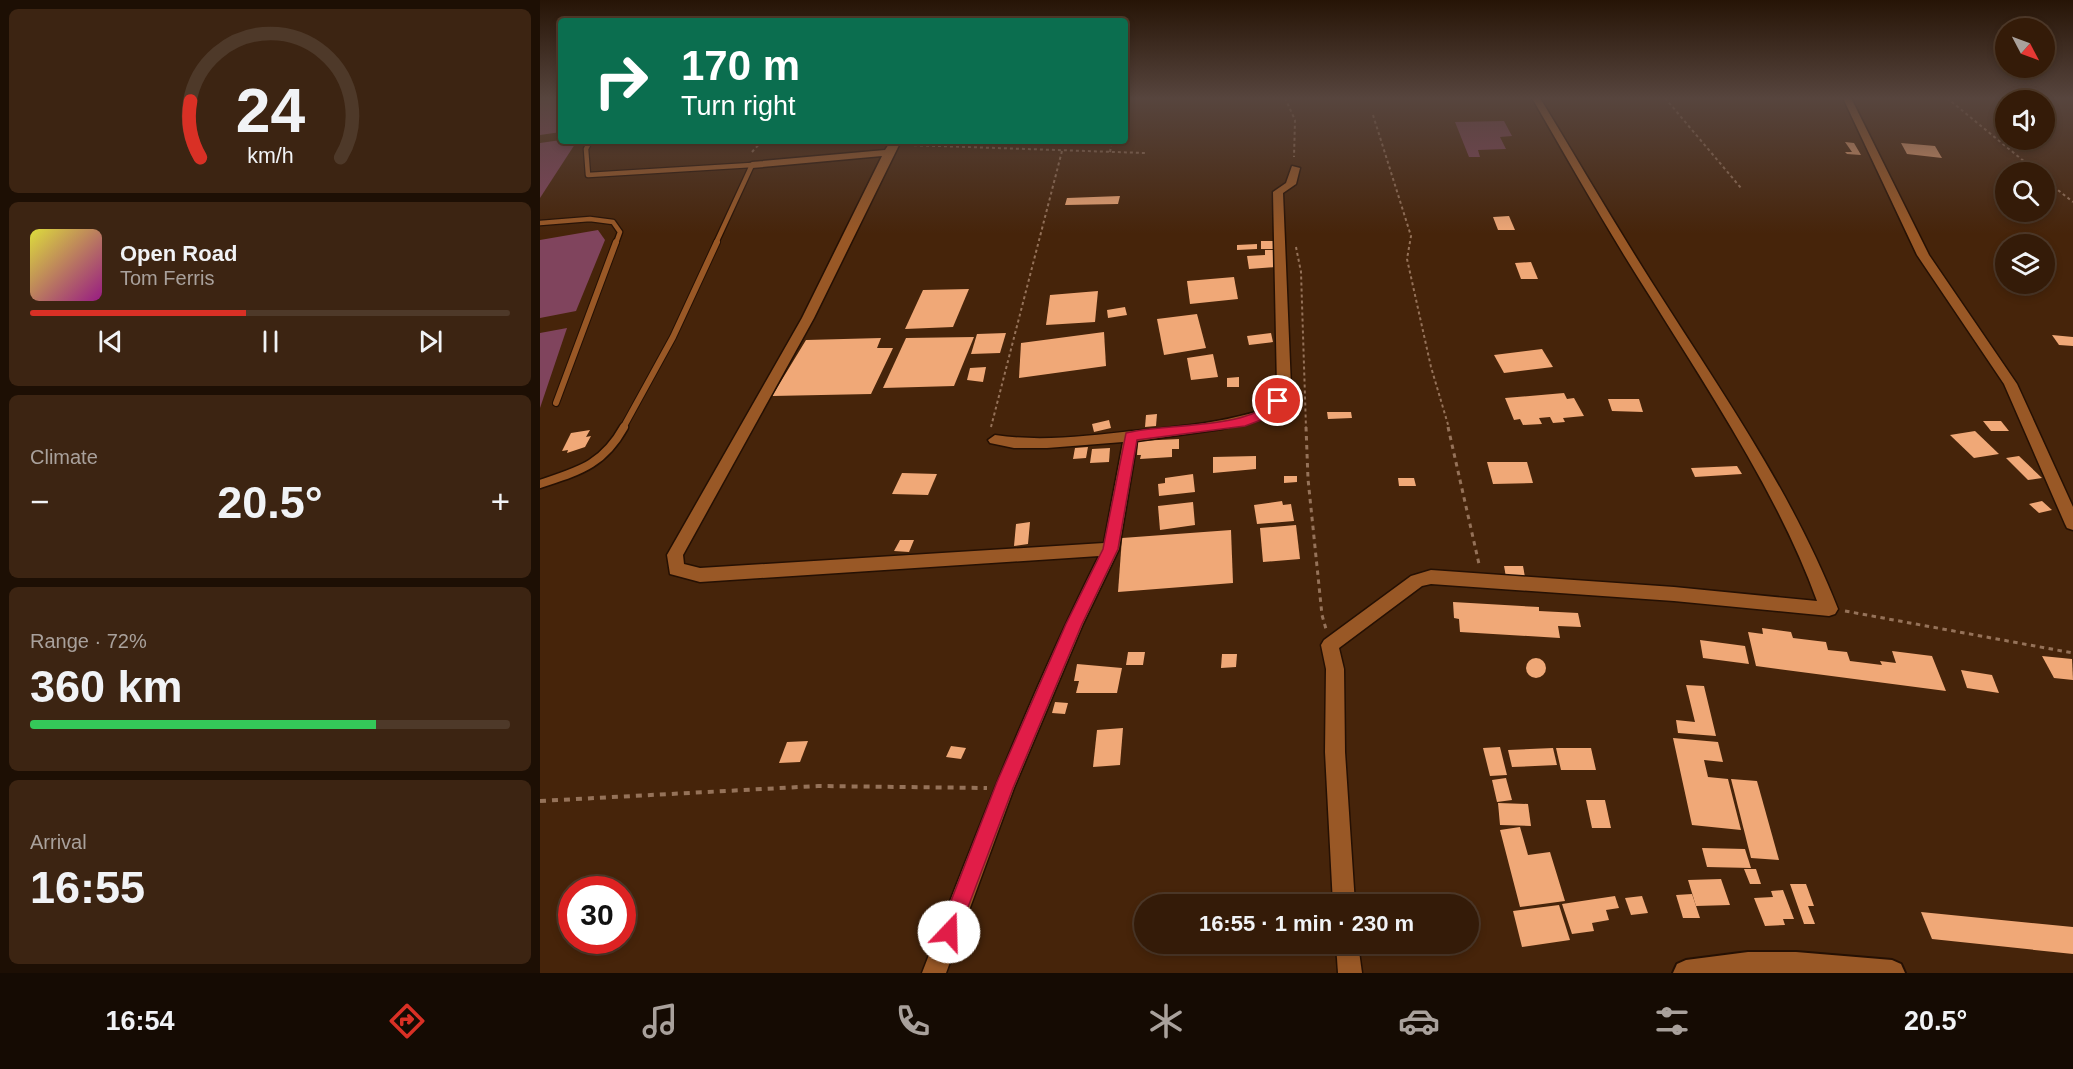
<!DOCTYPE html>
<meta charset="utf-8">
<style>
:root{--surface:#341b08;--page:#3c2412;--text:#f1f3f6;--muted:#a9a19c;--line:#4e3929;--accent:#d93025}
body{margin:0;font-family:Arial,sans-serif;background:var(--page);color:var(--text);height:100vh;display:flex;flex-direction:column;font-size:22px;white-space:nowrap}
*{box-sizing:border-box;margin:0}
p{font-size:20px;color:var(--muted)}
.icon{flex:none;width:33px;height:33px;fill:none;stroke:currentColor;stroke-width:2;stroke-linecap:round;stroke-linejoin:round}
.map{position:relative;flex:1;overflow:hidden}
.panel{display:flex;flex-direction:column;gap:9px;padding:9px;background:#1d0f04;width:540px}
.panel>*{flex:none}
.banner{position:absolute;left:18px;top:18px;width:570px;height:126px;border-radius:6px;box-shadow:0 3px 9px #0003,0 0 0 2px var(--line);background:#0b6e4f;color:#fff;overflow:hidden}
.needle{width:39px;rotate:131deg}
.tools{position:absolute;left:1455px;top:18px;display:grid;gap:12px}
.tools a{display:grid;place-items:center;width:60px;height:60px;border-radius:50%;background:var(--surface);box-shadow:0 3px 9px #0003,0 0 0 2px var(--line);font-size:30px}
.speed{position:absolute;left:18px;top:876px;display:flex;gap:12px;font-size:30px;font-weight:700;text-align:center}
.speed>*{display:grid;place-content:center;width:78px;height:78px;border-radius:50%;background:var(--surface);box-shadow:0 3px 9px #0003,0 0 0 2px var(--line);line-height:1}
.speed .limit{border:9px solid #d22;background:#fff;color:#111}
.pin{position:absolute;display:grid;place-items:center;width:51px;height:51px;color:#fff;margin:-26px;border:3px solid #fff;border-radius:50%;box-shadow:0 2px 6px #0007}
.me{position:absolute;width:66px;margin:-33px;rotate:21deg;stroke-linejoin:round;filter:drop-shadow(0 0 4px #0008)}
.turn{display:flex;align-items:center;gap:21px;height:126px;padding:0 24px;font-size:27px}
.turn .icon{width:78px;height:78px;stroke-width:2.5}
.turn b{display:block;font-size:42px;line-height:51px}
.big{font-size:45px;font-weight:700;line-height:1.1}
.panel .tile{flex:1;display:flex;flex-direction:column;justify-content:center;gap:9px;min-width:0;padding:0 21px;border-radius:9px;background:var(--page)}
.panel .dial{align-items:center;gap:0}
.dial svg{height:156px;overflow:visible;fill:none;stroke:var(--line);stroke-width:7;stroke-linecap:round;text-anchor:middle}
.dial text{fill:var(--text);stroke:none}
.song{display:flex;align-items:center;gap:18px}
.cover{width:72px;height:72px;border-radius:9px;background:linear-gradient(135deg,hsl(60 70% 55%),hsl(310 70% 35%))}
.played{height:6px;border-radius:3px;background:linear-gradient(90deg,var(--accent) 45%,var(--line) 45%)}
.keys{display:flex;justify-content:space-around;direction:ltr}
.heat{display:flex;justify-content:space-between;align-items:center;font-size:33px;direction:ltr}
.charge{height:9px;border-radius:4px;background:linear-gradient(90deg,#34c759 72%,var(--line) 0)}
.trip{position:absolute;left:594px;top:894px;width:345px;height:60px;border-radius:30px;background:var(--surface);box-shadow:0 3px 9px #0003,0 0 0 2px var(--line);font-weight:700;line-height:60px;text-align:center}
.tabs{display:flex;height:96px;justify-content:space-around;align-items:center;background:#150b03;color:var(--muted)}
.tabs .icon{width:42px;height:42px}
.tabs .current{color:var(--accent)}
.tabs b{font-size:27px;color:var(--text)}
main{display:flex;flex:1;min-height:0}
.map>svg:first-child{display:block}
.water{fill:#80445d}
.building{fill:#f0a877}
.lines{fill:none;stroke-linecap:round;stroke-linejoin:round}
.service-far2-casing{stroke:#251003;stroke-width:7}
.service-far1-casing{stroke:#251003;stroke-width:8}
.service-casing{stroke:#251003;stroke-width:11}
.minor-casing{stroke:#251003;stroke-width:3}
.secondary-casing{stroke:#251003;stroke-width:4}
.path-far2{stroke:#957259;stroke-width:2;stroke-dasharray:3 3;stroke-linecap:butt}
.path-far1{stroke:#957259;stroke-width:3;stroke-dasharray:4.5 4.5;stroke-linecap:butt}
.path{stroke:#957259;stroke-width:4;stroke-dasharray:6 6;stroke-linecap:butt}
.service-far2{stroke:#995826;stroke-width:4.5}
.service-far1{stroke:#995826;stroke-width:6}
.service{stroke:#995826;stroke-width:8}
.minor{fill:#995826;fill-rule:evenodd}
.secondary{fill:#995826;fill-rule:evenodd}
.route{fill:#e11d48;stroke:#92132f;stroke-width:1.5}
</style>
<main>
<section class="panel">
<div class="tile dial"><svg viewBox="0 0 100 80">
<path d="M14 69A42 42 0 1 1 86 69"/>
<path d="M14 69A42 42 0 0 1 9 40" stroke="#d93025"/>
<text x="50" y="56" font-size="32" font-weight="700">24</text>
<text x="50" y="72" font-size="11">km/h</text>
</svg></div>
<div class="tile">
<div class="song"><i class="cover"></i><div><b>Open Road</b><p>Tom Ferris</p></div></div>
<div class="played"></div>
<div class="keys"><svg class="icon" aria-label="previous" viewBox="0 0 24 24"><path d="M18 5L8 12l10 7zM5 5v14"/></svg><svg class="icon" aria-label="pause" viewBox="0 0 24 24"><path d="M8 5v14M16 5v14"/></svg><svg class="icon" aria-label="next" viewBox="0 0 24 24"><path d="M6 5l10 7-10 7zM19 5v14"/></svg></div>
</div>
<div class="tile"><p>Climate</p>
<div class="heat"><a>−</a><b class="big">20.5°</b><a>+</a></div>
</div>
<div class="tile"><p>Range · 72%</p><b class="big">360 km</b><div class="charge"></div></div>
<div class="tile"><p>Arrival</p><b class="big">16:55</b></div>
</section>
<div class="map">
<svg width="1533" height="973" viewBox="0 0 1533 973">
<rect width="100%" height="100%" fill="#46240a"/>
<!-- water -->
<g class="water">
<path d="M0,98H21V132L0,135Z"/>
<path d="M964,121L972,136L960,137L966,149L938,150L940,157H929L915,122Z"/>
<path d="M21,140L37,141L0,198V143Z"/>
<path d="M58,230L65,240L36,311L0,318V240Z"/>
<path d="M27,328L0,408V333Z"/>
</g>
<!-- building -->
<g class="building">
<path d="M1305,142L1314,143L1321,155L1307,154L1305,152H1312Z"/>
<path d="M1361,143L1395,146L1402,158L1367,154Z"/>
<path d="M580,196L578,204L525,205L527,198Z"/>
<path d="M969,216L975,230H958L953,217Z"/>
<rect x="721" y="241" width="13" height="8"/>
<path d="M717,244V249L697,250V245Z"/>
<path d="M725,250H735V267L709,269L707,256L725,255Z"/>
<path d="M991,262L998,279H981L975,263Z"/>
<path d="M694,277L698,299L650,304L647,281Z"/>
<path d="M429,289L413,327L365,329L383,290Z"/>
<path d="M558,291L555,322L506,325L510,295Z"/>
<path d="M585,307L587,315L568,318L567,310Z"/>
<path d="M657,314L666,348L624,355L617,319Z"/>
<path d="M564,332L566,366L479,378L481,343Z"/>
<path d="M466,333L460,353L431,354L437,334Z"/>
<path d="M731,333L733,342L709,345L707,336Z"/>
<path d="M1512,335L1533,337V346L1519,345Z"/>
<path d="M434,337L414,386L343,388L366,338Z"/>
<path d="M341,338L337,348H353L331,394L232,396L266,340Z"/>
<path d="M1002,349L1013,367L964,373L954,355Z"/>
<path d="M673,354L678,377L651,380L647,358Z"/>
<path d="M446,367L443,382L427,380L430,368Z"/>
<path d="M699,377V387H687V378Z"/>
<path d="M1024,393L1027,399L1034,398L1044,416L1023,418L1025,422L1013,423L1010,417L999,418L1002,424L983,425L980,419L974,420L965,398Z"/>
<path d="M1068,399H1099L1103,412L1072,411Z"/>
<path d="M787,412H811L812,418L788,419Z"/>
<path d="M617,414L616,426L605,427L606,415Z"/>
<path d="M569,420L571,428L554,432L552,424Z"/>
<path d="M1443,421H1461L1469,431H1451Z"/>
<path d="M50,430L46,437L51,436L45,447L27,453L28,450L22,451L31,433Z"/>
<path d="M1435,431L1459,454L1434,458L1410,435Z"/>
<path d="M639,439V449H632V457L600,459L601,455H597L598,441Z"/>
<path d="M548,447L546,458L533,459L535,448Z"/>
<path d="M570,448L569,462L550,463L552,449Z"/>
<path d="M716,456V469L673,473V457Z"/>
<path d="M1479,456L1502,478L1488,480L1466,458Z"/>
<path d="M947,462H987L993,483L953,484Z"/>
<path d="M1197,466L1202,474L1155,477L1151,468Z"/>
<path d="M362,473L397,474L388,495L352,494Z"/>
<path d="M653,474L655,492L619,496L618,484L625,483V478Z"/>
<path d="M744,476H757V482L744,483Z"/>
<path d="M858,478H874L876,486H859Z"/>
<path d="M742,501L743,505L751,504L754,521L717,524L714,505Z"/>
<path d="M1502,501L1512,510L1499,513L1489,504Z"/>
<path d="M653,502L655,525L620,530L618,506Z"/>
<path d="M490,522L488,544L474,546L476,524Z"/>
<path d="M756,525L760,559L723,562L720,528Z"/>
<path d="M691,530L693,583L578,592L582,538Z"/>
<path d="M360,540H374L369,552L354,551Z"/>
<path d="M964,566H983L985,577H966Z"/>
<path d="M913,602L999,607V611L1038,613L1041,627L1018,626L1020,638L920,632L919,619L914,618Z"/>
<path d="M1222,628L1251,632L1253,638L1286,642L1288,650L1307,652L1310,661L1342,665L1340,661L1356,663L1352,651L1392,656L1406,691L1216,666L1208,632L1223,634Z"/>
<path d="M1160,640L1205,646L1209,664L1163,658Z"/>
<path d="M588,652H605L603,665H586Z"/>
<path d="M682,654H697L696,667L681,668Z"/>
<path d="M1502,656L1532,659L1533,680L1514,678Z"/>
<circle cx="996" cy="668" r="10"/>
<path d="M537,664L582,668L577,693H536L539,681H534Z"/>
<path d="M1421,670L1452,675L1459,693L1427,688Z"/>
<path d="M1146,685L1164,686L1176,736L1138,733L1136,720L1155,722Z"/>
<path d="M515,702L528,703L525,714L512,713Z"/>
<path d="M583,728L580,765L553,767L557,730Z"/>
<path d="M1133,738L1178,742L1183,762L1164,760L1168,777L1188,779L1201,830L1152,825Z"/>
<path d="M268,741L260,762L239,763L247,742Z"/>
<path d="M411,746L426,748L421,759L406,757Z"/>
<path d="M960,747L967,775L950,776L943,748Z"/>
<path d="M1013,748L1017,765L972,767L968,750Z"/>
<path d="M1016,748H1051L1056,770H1021Z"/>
<path d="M966,778L972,800L957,802L952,780Z"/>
<path d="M1191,779L1217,781L1239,860L1211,858Z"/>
<path d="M1046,800H1065L1071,828H1052Z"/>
<path d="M958,803L988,804L991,826L960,825Z"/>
<path d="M980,827L988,855L1010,852L1025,901L980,907L960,830Z"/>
<path d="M1162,848L1205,849L1211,868L1167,867Z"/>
<path d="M1204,869H1216L1221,884H1210Z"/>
<path d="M1181,879L1190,905L1156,906L1148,880Z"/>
<path d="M1250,884H1266L1274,906H1268L1275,924H1264Z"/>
<path d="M1243,890L1254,919H1243L1245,925L1225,926L1214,898L1233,897L1231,891Z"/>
<path d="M1152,894L1160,918H1143L1136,895Z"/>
<path d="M1075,896L1079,908L1066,910L1069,920L1052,923L1054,931L1032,934L1022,904Z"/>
<path d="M1102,896L1108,913L1091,915L1085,898Z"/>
<path d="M1019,905L1030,940L982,947L973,911Z"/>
<path d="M1381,912L1533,927V954L1392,939Z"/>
</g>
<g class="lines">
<!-- service-far2 casing -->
<g class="service-far2-casing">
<g id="service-far2">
<path d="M50,141L46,149L48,175L212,165L176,243"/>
<path d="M0,223L50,219L73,222L80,232L76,243"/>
</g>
</g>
<!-- service-far1 casing -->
<g class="service-far1-casing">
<g id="service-far1">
<path d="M16,403L76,242"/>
<path d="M83,428L133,337L177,242"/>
</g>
</g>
<!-- service casing -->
<g class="service-casing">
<path id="service" d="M0,484C39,471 63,465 84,427"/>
</g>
<!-- minor casing -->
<g class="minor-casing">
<g id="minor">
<path d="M992,98H1000C1037,159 1073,221 1111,281C1178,387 1252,491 1298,609L1295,614L1289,616L1134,601L891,584L882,586L799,648L804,669L805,752L815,904H793L785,752L786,669L781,645L784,640L871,576L891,570L1134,587L1277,601C1239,496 1170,393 1111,298C1069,233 1031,165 992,98Z"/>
<path d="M1303,98H1311L1389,255L1477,384L1533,507V530L1527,528L1525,524L1464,384L1377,255Z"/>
<path d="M351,141H361L274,318L143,555L144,564L160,568L564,543L583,442L507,448H474L450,443L448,440L455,435C500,442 547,436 592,431C637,427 685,423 728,408L737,387L733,192L746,183L752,166L760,168L756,184L743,193L751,387L738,414L682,429L597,441L579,549L543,624L474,788L406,973H382C437,832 491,691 559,556L160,582L130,574L127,555L262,318L342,156L212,168L207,165L212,162L345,150Z"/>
<path d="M796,944H818L822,973H798Z"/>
</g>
</g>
<!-- secondary casing -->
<g class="secondary-casing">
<path id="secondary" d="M1208,952H1256L1352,960L1361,964L1365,973H1133L1137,964L1146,960Z"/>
</g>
<!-- path-far2 -->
<g class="path-far2">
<path d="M745,98L755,120L754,157"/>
<path d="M1125,98L1201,188"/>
<path d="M1407,98L1497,172"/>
<path d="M833,115L871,236L867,259L891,367L909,428"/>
<path d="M368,145L605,153"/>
<path d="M212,152L222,141"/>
<path d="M570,152L572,141"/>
<path d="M1504,179L1533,202"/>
<path d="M756,247L761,272L766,428"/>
<path d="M451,427L522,151"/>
</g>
<!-- path-far1 -->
<g class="path-far1">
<path d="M766,427L768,479L782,615L786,629"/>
<path d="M908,427L939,564"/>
<path d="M1305,611L1533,653"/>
</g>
<!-- path -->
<path class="path" d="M0,801L278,786L447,788"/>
<!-- service-far2 -->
<use href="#service-far2" class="service-far2"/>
<!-- service-far1 -->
<use href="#service-far1" class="service-far1"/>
<!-- service -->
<use href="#service" class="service"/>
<!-- minor -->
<use href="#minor" class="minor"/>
<!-- secondary -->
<use href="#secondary" class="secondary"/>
</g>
<!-- sky -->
<linearGradient id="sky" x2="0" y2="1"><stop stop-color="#261406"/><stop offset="0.42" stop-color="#57453e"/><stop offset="1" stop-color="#57453e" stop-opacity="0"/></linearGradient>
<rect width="1533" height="234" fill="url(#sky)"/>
<!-- route -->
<path class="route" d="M738,397L744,401L737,414L705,426L597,440L578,549L542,624L473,788L416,939L409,942L402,939L399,932L457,782L526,624L563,549L586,433C622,423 714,430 734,398Z"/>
</svg>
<div class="tools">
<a><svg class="needle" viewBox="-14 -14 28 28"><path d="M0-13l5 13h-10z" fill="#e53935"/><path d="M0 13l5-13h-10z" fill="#a9a19c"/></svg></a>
<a><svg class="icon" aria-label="sound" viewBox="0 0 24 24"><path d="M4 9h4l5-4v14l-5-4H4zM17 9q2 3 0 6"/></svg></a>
<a><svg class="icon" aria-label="search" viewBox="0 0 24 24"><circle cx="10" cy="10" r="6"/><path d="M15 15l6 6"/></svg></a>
<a><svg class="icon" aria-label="layers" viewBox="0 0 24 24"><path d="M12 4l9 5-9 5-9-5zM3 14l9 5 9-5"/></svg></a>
</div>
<div class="speed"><div class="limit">30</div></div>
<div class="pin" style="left:738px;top:401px;background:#d93025"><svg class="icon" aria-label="arrive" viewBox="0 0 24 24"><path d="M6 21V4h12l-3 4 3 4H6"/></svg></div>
<svg class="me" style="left:409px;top:932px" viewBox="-20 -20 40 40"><circle r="19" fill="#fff"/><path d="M0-13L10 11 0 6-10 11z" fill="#e11d48"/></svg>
<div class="trip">16:55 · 1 min · 230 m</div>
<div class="banner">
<div class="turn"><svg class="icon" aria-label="right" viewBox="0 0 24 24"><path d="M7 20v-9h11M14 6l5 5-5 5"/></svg><div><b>170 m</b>Turn right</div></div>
</div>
</div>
</main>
<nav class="tabs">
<b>16:54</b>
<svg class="icon current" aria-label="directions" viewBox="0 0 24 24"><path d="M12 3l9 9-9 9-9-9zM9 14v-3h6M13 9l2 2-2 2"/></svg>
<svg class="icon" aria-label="music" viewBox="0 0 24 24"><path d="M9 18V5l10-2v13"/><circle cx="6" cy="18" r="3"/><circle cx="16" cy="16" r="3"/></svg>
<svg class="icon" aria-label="phone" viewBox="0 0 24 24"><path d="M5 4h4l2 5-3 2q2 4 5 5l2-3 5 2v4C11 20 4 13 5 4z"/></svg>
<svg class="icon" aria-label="climate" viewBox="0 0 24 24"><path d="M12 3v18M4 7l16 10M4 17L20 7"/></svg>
<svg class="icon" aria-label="car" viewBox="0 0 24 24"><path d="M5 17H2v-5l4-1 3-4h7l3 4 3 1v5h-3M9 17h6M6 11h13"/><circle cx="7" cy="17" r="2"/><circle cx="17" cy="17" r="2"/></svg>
<svg class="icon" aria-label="filters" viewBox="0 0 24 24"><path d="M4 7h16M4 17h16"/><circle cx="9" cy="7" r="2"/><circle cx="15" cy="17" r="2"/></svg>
<b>20.5°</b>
</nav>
